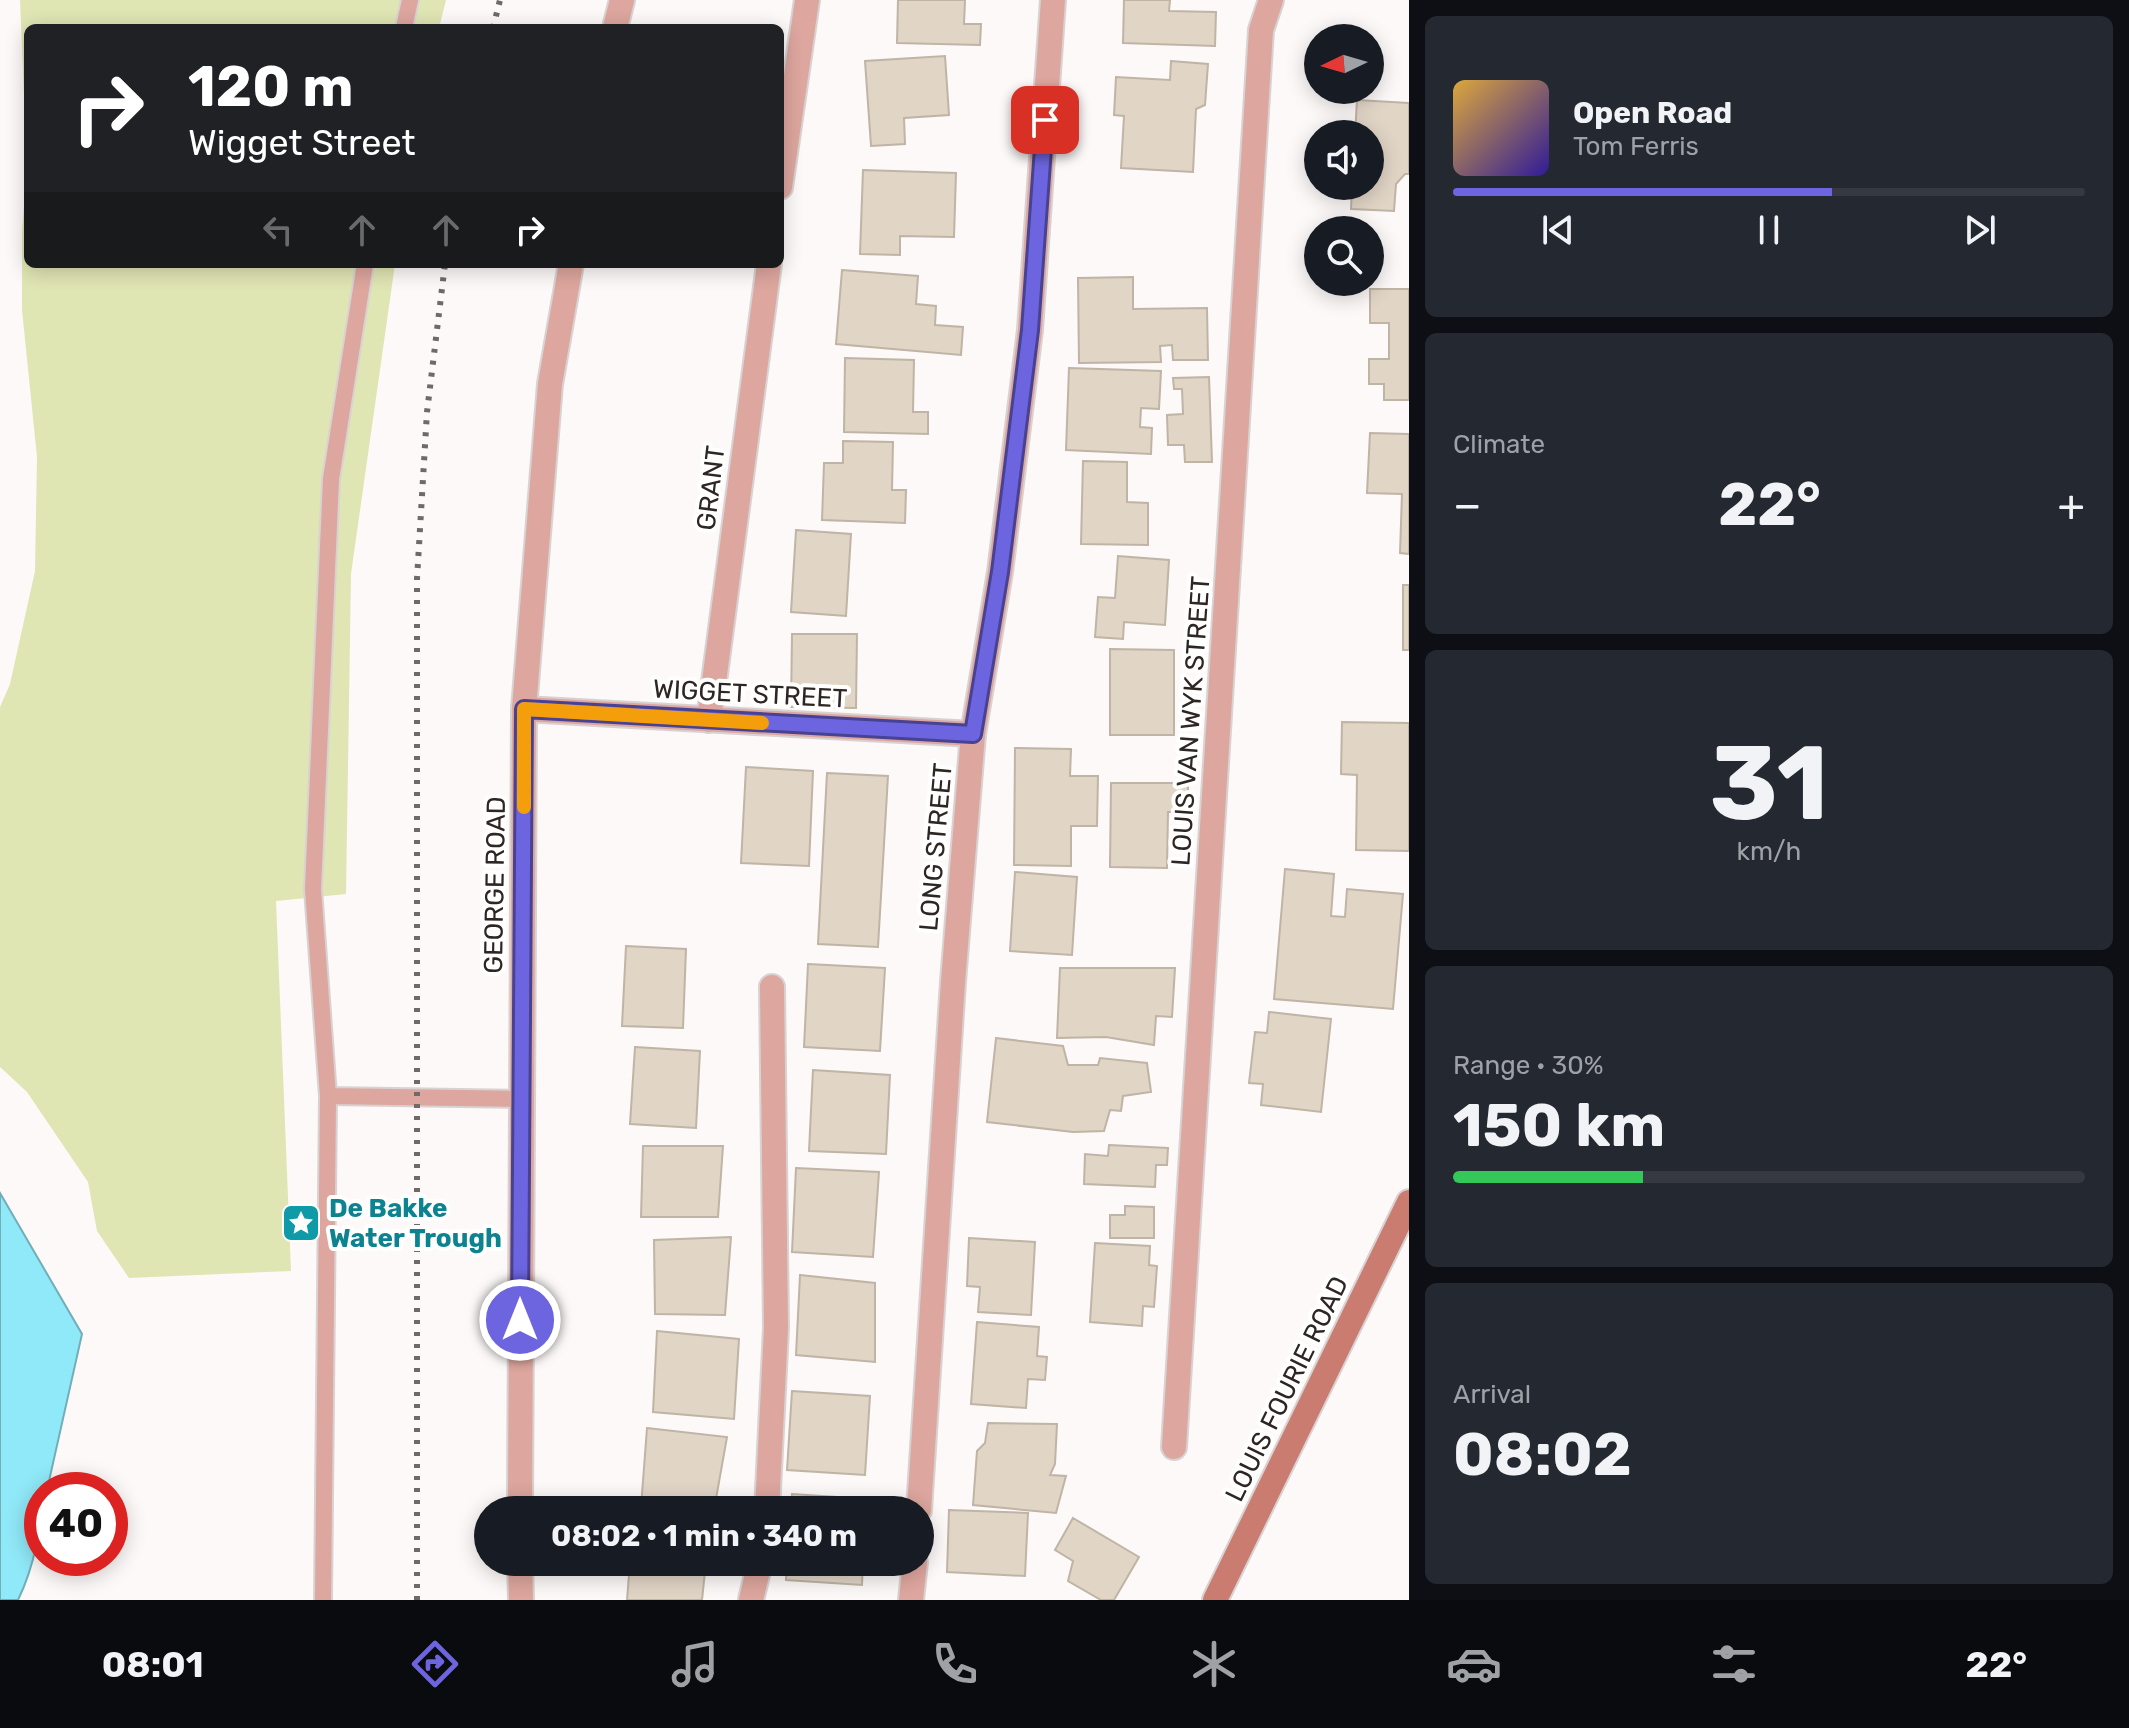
<!DOCTYPE html>
<meta charset="utf-8">
<style>
:root{--surface:#171b24;--page:#242831;--text:#f1f3f6;--muted:#9ea1a6;--line:#363941;--accent:#6d65df}
body{margin:0;font-family:Rubik,sans-serif;background:var(--page);color:var(--text);height:100vh;display:flex;flex-direction:column;font-size:30px;white-space:nowrap}
*{box-sizing:border-box;margin:0}
p{font-size:26px;color:var(--muted)}
.icon{flex:none;width:44px;height:44px;fill:none;stroke:currentColor;stroke-width:2;stroke-linecap:round;stroke-linejoin:round}
.map{position:relative;flex:1;overflow:hidden}
.side{display:flex;flex-direction:column;gap:16px;padding:16px;background:#0d0f14;width:720px}
.side>*{flex:none}
.hud{position:absolute;left:24px;top:24px;width:760px;height:244px;border-radius:12px;box-shadow:0 4px 20px #0003;background:#202124;color:#fff;overflow:hidden}
.needle{width:52px;rotate:265deg}
.fabs{position:absolute;left:1304px;top:24px;display:grid;gap:16px}
.fabs a{display:grid;place-items:center;width:80px;height:80px;border-radius:50%;background:var(--surface);box-shadow:0 4px 20px #0003;font-size:40px}
.speed{position:absolute;left:24px;top:1472px;display:flex;gap:16px;font-size:40px;font-weight:700;text-align:center}
.speed>*{display:grid;place-content:center;width:104px;height:104px;border-radius:50%;background:var(--surface);box-shadow:0 4px 20px #0003;line-height:1}
.speed .limit{border:12px solid #d22;background:#fff;color:#111}
.pin{position:absolute;display:grid;place-items:center;width:68px;height:68px;color:#fff;margin:-34px;border-radius:16px;box-shadow:0 4px 12px #0006}
.me{position:absolute;width:88px;margin:-44px;rotate:0deg;stroke-linejoin:round;filter:drop-shadow(0 0 6px #0008)}
.turn{display:flex;align-items:center;gap:28px;height:168px;padding:0 32px;font-size:36px}
.turn .icon{width:104px;height:104px;stroke-width:2.5}
.turn b{display:block;font-size:56px;line-height:68px}
.lanes{display:flex;align-items:center;height:76px;padding:0 32px;background:#0003;justify-content:center;gap:40px;direction:ltr}
.lanes .off{opacity:.35}
.big{font-size:60px;font-weight:700;line-height:1.1}
.side .card{flex:1;display:flex;flex-direction:column;justify-content:center;gap:12px;min-width:0;padding:0 28px;border-radius:12px;background:var(--page)}
.side .dial{align-items:center;gap:0}
.dial b{font-size:104px;line-height:1}
.song{display:flex;align-items:center;gap:24px}
.cover{width:96px;height:96px;border-radius:12px;background:linear-gradient(135deg,hsl(40 70% 55%),hsl(250 70% 35%))}
.played{height:8px;border-radius:4px;background:linear-gradient(90deg,var(--accent) 60%,var(--line) 60%)}
.keys{display:flex;justify-content:space-around;direction:ltr}
.heat{display:flex;justify-content:space-between;align-items:center;font-size:44px;direction:ltr}
.charge{height:12px;border-radius:6px;background:linear-gradient(90deg,#34c759 30%,var(--line) 0)}
.trip{position:absolute;left:474px;top:1496px;width:460px;height:80px;border-radius:40px;background:var(--surface);box-shadow:0 4px 20px #0003;font-weight:700;line-height:80px;text-align:center}
.tabs{display:flex;height:128px;justify-content:space-around;align-items:center;background:#090b0e;color:var(--muted)}
.tabs .icon{width:56px;height:56px}
.tabs .selected{color:var(--accent)}
.tabs b{font-size:36px;color:var(--text)}
main{display:flex;flex:1;min-height:0}
.map>svg:first-child{display:block}
.green{fill:#e0e5b4}
.water{fill:#90e9f8;stroke:#72aeb8;stroke-width:2}
.building{fill:#e1d5c6;stroke:#bfb4a5;stroke-width:2}
.lines{fill:none;stroke-linecap:round;stroke-linejoin:round}
.service-casing{stroke:#d8d3d2;stroke-width:20}
.minor-casing{stroke:#d8d3d2;stroke-width:28}
.tertiary-casing{stroke:#d8d3d2;stroke-width:28}
.secondary-casing{stroke:#d8d3d2;stroke-width:28}
.service{stroke:#dda69e;stroke-width:16}
.minor{stroke:#dda69e;stroke-width:24}
.tertiary{stroke:#dda69e;stroke-width:24}
.secondary{stroke:#cb7c71;stroke-width:24}
.rail{stroke:#6f6967;stroke-width:6;stroke-dasharray:4 8;stroke-linecap:butt}
.route-casing{stroke:#474291;stroke-width:20}
.route{stroke:#6d65df;stroke-width:14}
.slow{stroke:#f59e0b;stroke-width:14}
.labels{text-anchor:middle;dominant-baseline:central;stroke-width:8;stroke-linejoin:round;paint-order:stroke}
.street-label{font-size:26px;fill:#2d2623;stroke:#fff}
.culture-label{font-size:26px;font-weight:bold;fill:#0d838f;stroke:#fff;text-anchor:start}
</style>
<main>
<div class="map">
<svg width="1409" height="1600" viewBox="0 0 1409 1600">
<rect width="100%" height="100%" fill="#fdf9f8"/>
<!-- green -->
<path class="green" d="M20,0H446L439,28H28V264H395L351,574L346,894L276,901L291,1271L129,1278L97,1231L88,1182L27,1092L0,1067V707L10,684L35,571L37,457L22,310V231L27,167Z"/>
<!-- water -->
<path class="water" d="M0,1193L82,1334L47,1490H42C42,1527 34,1567 18,1600H0Z"/>
<!-- building -->
<g class="building">
<path d="M898,0H965L964,24H981L980,45L897,43Z"/>
<path d="M1124,0H1170L1169,11L1216,12L1215,46L1123,43Z"/>
<path d="M945,56L949,115L904,118L905,144L871,146L865,61Z"/>
<path d="M1171,61L1208,64L1205,105L1196,109L1193,172L1121,168L1124,116L1114,115L1116,77L1170,80Z"/>
<path d="M1357,100L1409,103V174H1405L1396,184L1394,211L1351,209L1352,186H1370V134H1355Z"/>
<path d="M863,170L956,173L954,237L900,236V255L860,254Z"/>
<path d="M842,270L918,276L916,304L936,306L935,325L963,327L961,355L836,344Z"/>
<path d="M1133,277V309L1207,308L1208,360H1173L1172,345L1160,346L1161,362L1079,363L1078,278Z"/>
<path d="M1370,289H1409V400H1384V384H1369V359H1389V323H1370Z"/>
<path d="M845,358L914,360L913,412H928V434L844,432Z"/>
<path d="M1069,368L1161,371L1159,409L1141,408L1140,427L1152,428L1151,454L1066,450Z"/>
<path d="M1209,377L1212,462H1185L1184,445H1168L1167,415L1183,414L1182,389H1174L1173,378Z"/>
<path d="M1370,433L1409,434V554L1400,553L1402,494L1367,493Z"/>
<path d="M843,441L893,442L892,490H906L905,523L822,520L824,463H843Z"/>
<path d="M1083,461L1127,462V502L1148,503V545L1081,544Z"/>
<path d="M796,530L851,534L846,616L791,612Z"/>
<path d="M1118,556L1169,560L1165,625L1124,622L1123,639L1095,637L1098,597L1115,598Z"/>
<rect x="1403" y="585" width="6" height="65"/>
<path d="M792,634H857L856,708L791,707Z"/>
<path d="M1110,649L1174,650V735H1110Z"/>
<path d="M1342,722L1409,723V851L1356,850L1357,775L1341,774Z"/>
<path d="M1015,748L1071,749L1070,776H1098L1097,826H1071V866L1014,865Z"/>
<path d="M746,767L813,771L809,866L741,863Z"/>
<path d="M827,773L888,776L878,947L818,944Z"/>
<path d="M1111,783H1188V812H1168L1167,868L1110,867Z"/>
<path d="M1285,869L1334,874L1331,916L1345,917L1347,889L1403,894L1393,1009L1274,999Z"/>
<path d="M1015,872L1077,877L1072,955L1010,951Z"/>
<path d="M626,946L686,949L683,1028L622,1026Z"/>
<path d="M808,964L885,968L880,1051L804,1047Z"/>
<path d="M1060,968H1175L1172,1017L1156,1016L1154,1045L1106,1037L1057,1038Z"/>
<path d="M1269,1012L1331,1019L1321,1112L1261,1105L1263,1084L1249,1083L1255,1032L1267,1033Z"/>
<path d="M996,1038L1063,1046L1068,1065H1098L1100,1058L1147,1063L1151,1092L1123,1096L1121,1111L1110,1110L1104,1131L1073,1132L987,1122Z"/>
<path d="M635,1047L700,1051L696,1128L630,1124Z"/>
<path d="M813,1070L890,1075L886,1154L809,1151Z"/>
<path d="M1109,1145L1168,1148L1167,1165H1156L1155,1187L1084,1184L1085,1154L1108,1156Z"/>
<path d="M643,1146H723L718,1217H641Z"/>
<path d="M796,1168L879,1172L873,1257L792,1252Z"/>
<path d="M1125,1206L1154,1207V1238H1110V1215H1125Z"/>
<path d="M731,1237L725,1315L655,1314L654,1240Z"/>
<path d="M969,1238L1035,1242L1031,1315L978,1312L980,1287L967,1286Z"/>
<path d="M1095,1243L1150,1246L1149,1265L1157,1266L1154,1307L1143,1306L1142,1326L1090,1322Z"/>
<path d="M800,1275L875,1283V1362L796,1355Z"/>
<path d="M977,1322L1039,1327L1037,1356L1047,1357L1045,1380L1028,1379L1026,1408L971,1404Z"/>
<path d="M657,1331L739,1339L734,1419L653,1412Z"/>
<path d="M792,1391L870,1396L865,1475L787,1470Z"/>
<path d="M988,1423L1057,1424L1055,1464L1050,1475L1066,1476L1056,1513L973,1505L977,1451L985,1443Z"/>
<path d="M647,1428L727,1437L714,1510L641,1507Z"/>
<path d="M792,1494L867,1499V1510H791Z"/>
<path d="M949,1510L1028,1513L1025,1576L947,1572Z"/>
<path d="M1073,1518L1139,1557L1114,1600H1101L1068,1581L1073,1561L1055,1550Z"/>
<path d="M630,1562H706L702,1600H627Z"/>
<path d="M787,1562H863L862,1585L786,1580Z"/>
</g>
<g class="lines">
<!-- service casing -->
<g class="service-casing">
<g id="service">
<path d="M404,28L410,0"/>
<path d="M365,264L331,479L313,889L328,1096L521,1099"/>
<path d="M323,1600L328,1096"/>
</g>
</g>
<!-- minor casing -->
<g class="minor-casing">
<g id="minor">
<path d="M780,187L807,0"/>
<path d="M524,709L973,734"/>
<path d="M709,720L769,264"/>
<path d="M1174,1447L1261,30L1271,0"/>
<path d="M767,1510L776,1328L772,987"/>
<path d="M919,1510L953,982L973,734L1000,572L1030,330L1053,0"/>
<path d="M751,1600L760,1562"/>
<path d="M911,1600L915,1562"/>
</g>
</g>
<!-- tertiary casing -->
<g class="tertiary-casing">
<g id="tertiary">
<path d="M615,28L622,0"/>
<path d="M520,1510L524,709L550,384L571,264"/>
<path d="M520,1562L521,1600"/>
</g>
</g>
<!-- secondary casing -->
<g class="secondary-casing">
<path id="secondary" d="M1215,1600L1409,1202"/>
</g>
<!-- service -->
<use href="#service" class="service"/>
<!-- minor -->
<use href="#minor" class="minor"/>
<!-- tertiary -->
<use href="#tertiary" class="tertiary"/>
<!-- secondary -->
<use href="#secondary" class="secondary"/>
<!-- rail -->
<g class="rail">
<path d="M493,28L500,0"/>
<path d="M417,1600V579L427,412L445,264"/>
</g>
</g>
<g class="lines">
<!-- route casing -->
<g class="route-casing">
<path id="route" d="M520,1320L524,709L973,734L1000,572L1030,330L1045,120"/>
</g>
<!-- route -->
<use href="#route" class="route"/>
<!-- slow -->
<path class="slow" d="M524,807V709L762,723"/>
</g>
<!-- icons -->
<defs>
<g id="sight-square" transform="scale(2)"><rect x="-9" y="-9" width="18" height="18" rx="4" fill="#0f9aa8" stroke="#fff"/><path d="M0-6L1.8-2.2L6-1.7L2.9 1.2L3.7 5.4L0 3.3L-3.7 5.4L-2.9 1.2L-6-1.7L-1.8-2.2Z" fill="#fff"/></g>
</defs>
<g fill-rule="evenodd">
<use href="#sight-square" x="301" y="1223"/>
</g>
<g class="labels">
<!-- street labels -->
<g class="street-label">
<text transform="translate(711 488) rotate(-83)">GRANT</text>
<text transform="translate(750 694) rotate(3)">WIGGET STREET</text>
<text transform="translate(1191 721) rotate(-86)">LOUIS VAN WYK STREET</text>
<text transform="translate(936 847) rotate(-85)">LONG STREET</text>
<text transform="translate(495 885) rotate(-89)">GEORGE ROAD</text>
<text transform="translate(1287 1389) rotate(-64)">LOUIS FOURIE ROAD</text>
</g>
<!-- culture labels -->
<g class="culture-label">
<text x="329" y="1208">De Bakke<tspan x="329" dy="30">Water Trough</tspan></text>
</g>
</g>
</svg>
<div class="fabs">
<a><svg class="needle" viewBox="-14 -14 28 28"><path d="M0-13l5 13h-10z" fill="#e53935"/><path d="M0 13l5-13h-10z" fill="#9ea1a6"/></svg></a>
<a><svg class="icon" aria-label="sound" viewBox="0 0 24 24"><path d="M4 9h4l5-4v14l-5-4H4zM17 9q2 3 0 6"/></svg></a>
<a><svg class="icon" aria-label="search" viewBox="0 0 24 24"><circle cx="10" cy="10" r="6"/><path d="M15 15l6 6"/></svg></a>
</div>
<div class="speed"><div class="limit">40</div></div>
<div class="pin" style="left:1045px;top:120px;background:#d93025"><svg class="icon" aria-label="arrive" viewBox="0 0 24 24"><path d="M6 21V4h12l-3 4 3 4H6"/></svg></div>
<svg class="me" style="left:520px;top:1320px" viewBox="-20 -20 40 40"><circle r="17" fill="#6d65df" stroke="#fff" stroke-width="3"/><path d="M0-11L8 9 0 5-8 9z" fill="#fff"/></svg>
<div class="trip">08:02 · 1 min · 340 m</div>
<div class="hud">
<div class="turn"><svg class="icon" aria-label="right" viewBox="0 0 24 24"><path d="M7 20v-9h11M14 6l5 5-5 5"/></svg><div><b>120 m</b>Wigget Street</div></div>
<div class="lanes"><svg class="icon off" aria-label="left" viewBox="0 0 24 24"><path d="M17 20v-9H6M10 6l-5 5 5 5"/></svg><svg class="icon off" aria-label="ahead" viewBox="0 0 24 24"><path d="M12 20V5M6 11l6-6 6 6"/></svg><svg class="icon off" aria-label="ahead" viewBox="0 0 24 24"><path d="M12 20V5M6 11l6-6 6 6"/></svg><svg class="icon" aria-label="right" viewBox="0 0 24 24"><path d="M7 20v-9h11M14 6l5 5-5 5"/></svg></div>
</div>
</div>
<section class="side">
<div class="card">
<div class="song"><i class="cover"></i><div><b>Open Road</b><p>Tom Ferris</p></div></div>
<div class="played"></div>
<div class="keys"><svg class="icon" aria-label="previous" viewBox="0 0 24 24"><path d="M18 5L8 12l10 7zM5 5v14"/></svg><svg class="icon" aria-label="pause" viewBox="0 0 24 24"><path d="M8 5v14M16 5v14"/></svg><svg class="icon" aria-label="next" viewBox="0 0 24 24"><path d="M6 5l10 7-10 7zM19 5v14"/></svg></div>
</div>
<div class="card"><p>Climate</p>
<div class="heat"><a>−</a><b class="big">22°</b><a>+</a></div>
</div>
<div class="card dial"><b>31</b><p>km/h</p></div>
<div class="card"><p>Range · 30%</p><b class="big">150 km</b><div class="charge"></div></div>
<div class="card"><p>Arrival</p><b class="big">08:02</b></div>
</section>
</main>
<nav class="tabs">
<b>08:01</b>
<svg class="icon selected" aria-label="directions" viewBox="0 0 24 24"><path d="M12 3l9 9-9 9-9-9zM9 14v-3h6M13 9l2 2-2 2"/></svg>
<svg class="icon" aria-label="music" viewBox="0 0 24 24"><path d="M9 18V5l10-2v13"/><circle cx="6" cy="18" r="3"/><circle cx="16" cy="16" r="3"/></svg>
<svg class="icon" aria-label="phone" viewBox="0 0 24 24"><path d="M5 4h4l2 5-3 2q2 4 5 5l2-3 5 2v4C11 20 4 13 5 4z"/></svg>
<svg class="icon" aria-label="climate" viewBox="0 0 24 24"><path d="M12 3v18M4 7l16 10M4 17L20 7"/></svg>
<svg class="icon" aria-label="car" viewBox="0 0 24 24"><path d="M5 17H2v-5l4-1 3-4h7l3 4 3 1v5h-3M9 17h6M6 11h13"/><circle cx="7" cy="17" r="2"/><circle cx="17" cy="17" r="2"/></svg>
<svg class="icon" aria-label="filters" viewBox="0 0 24 24"><path d="M4 7h16M4 17h16"/><circle cx="9" cy="7" r="2"/><circle cx="15" cy="17" r="2"/></svg>
<b>22°</b>
</nav>
